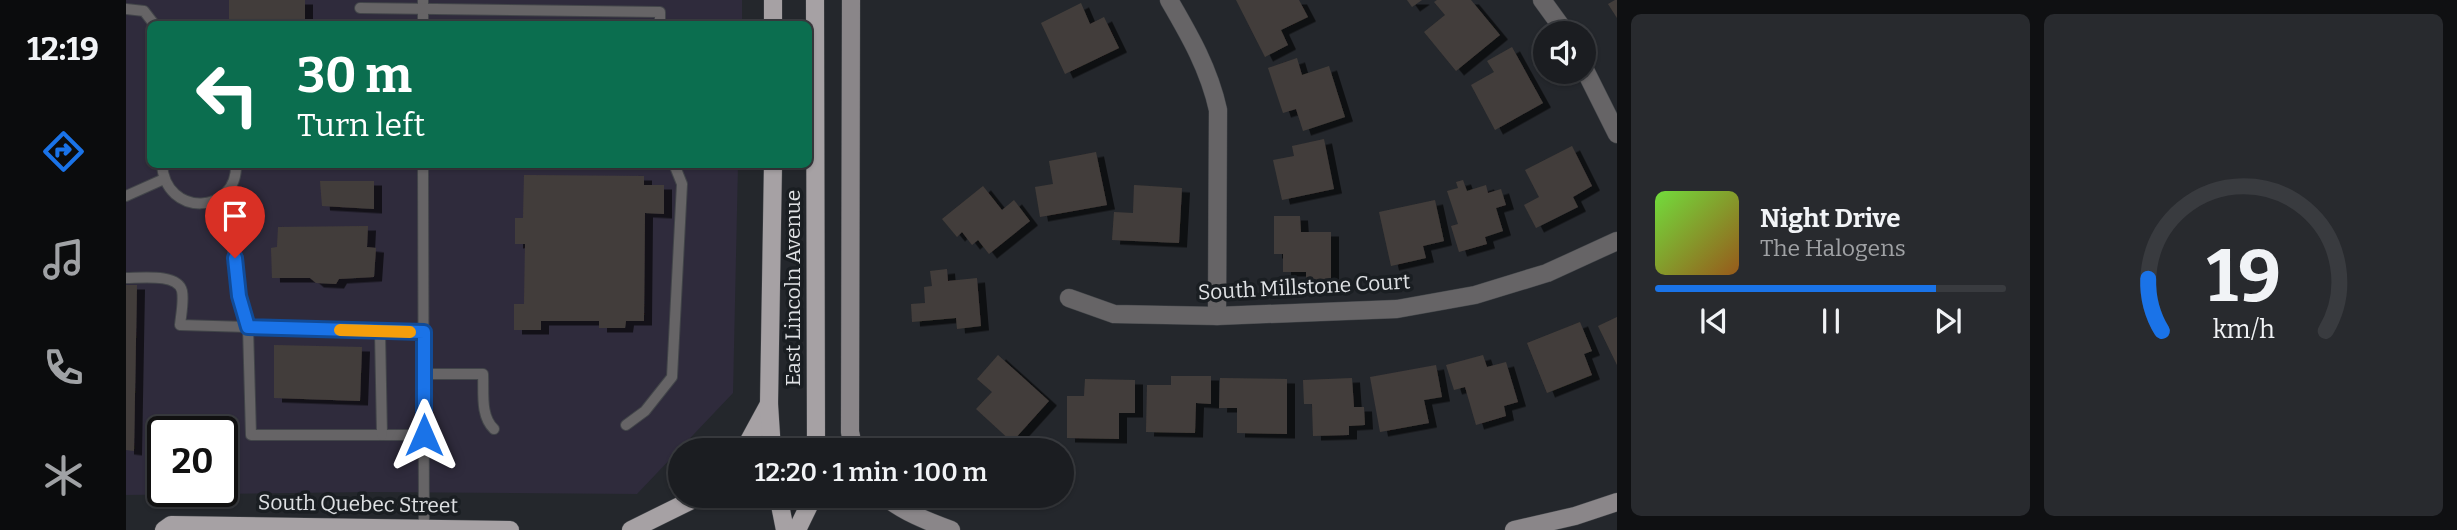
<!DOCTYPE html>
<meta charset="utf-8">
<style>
:root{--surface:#1b1d21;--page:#282a2e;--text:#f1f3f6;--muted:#a0a2a5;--line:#393b3f;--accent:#1a73e8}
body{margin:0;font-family:Bitter,serif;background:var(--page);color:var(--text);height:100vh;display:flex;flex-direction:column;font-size:26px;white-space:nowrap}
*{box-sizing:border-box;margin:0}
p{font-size:23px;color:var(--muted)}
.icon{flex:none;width:38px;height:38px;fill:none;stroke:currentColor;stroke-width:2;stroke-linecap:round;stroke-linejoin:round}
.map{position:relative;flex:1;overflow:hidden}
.side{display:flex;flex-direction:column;gap:14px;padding:14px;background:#0f1012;width:840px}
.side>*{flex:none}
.hud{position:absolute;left:21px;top:21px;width:665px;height:147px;border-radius:10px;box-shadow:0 2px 5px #0004,0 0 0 2px var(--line);background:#0b6e4f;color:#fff;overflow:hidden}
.buttons{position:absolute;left:1407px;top:21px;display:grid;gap:14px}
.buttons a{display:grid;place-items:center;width:63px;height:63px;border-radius:50%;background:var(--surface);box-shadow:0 2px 5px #0004,0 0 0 2px var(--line);font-size:35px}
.speed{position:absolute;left:21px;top:416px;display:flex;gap:14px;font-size:35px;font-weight:700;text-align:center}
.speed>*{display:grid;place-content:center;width:91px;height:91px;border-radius:50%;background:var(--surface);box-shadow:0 2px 5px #0004,0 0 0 2px var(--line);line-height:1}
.speed .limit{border:4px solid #111;border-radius:10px;background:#fff;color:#111}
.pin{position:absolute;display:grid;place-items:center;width:60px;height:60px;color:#fff;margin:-72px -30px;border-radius:50% 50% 50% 0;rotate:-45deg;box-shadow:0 0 7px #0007}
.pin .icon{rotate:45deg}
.me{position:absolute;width:77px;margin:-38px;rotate:0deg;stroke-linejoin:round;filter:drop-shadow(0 0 5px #0008)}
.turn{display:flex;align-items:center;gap:24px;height:147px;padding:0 35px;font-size:32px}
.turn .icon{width:91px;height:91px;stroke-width:2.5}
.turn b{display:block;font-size:49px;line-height:60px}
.side .tile{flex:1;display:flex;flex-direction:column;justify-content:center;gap:10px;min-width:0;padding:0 24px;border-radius:10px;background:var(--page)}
.side .dial{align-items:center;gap:0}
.dial svg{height:182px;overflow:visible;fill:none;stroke:var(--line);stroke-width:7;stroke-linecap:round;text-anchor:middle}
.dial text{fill:var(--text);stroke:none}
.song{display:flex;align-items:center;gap:21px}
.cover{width:84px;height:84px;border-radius:10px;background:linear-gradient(135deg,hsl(100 70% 55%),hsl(30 70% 35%))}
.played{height:7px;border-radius:4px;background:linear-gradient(90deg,var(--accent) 80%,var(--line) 80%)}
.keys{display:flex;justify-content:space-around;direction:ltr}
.side .tiles{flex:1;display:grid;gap:14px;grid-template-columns:repeat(2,1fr)}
.trip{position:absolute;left:542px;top:438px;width:406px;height:70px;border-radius:35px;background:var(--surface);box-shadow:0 2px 5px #0004,0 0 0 2px var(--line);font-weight:600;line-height:70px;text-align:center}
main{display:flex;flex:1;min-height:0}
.dock{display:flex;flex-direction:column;width:126px;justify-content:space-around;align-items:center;background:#0b0c0d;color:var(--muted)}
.dock .icon{width:49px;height:49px}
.dock .selected{color:var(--accent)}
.dock b{font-size:32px;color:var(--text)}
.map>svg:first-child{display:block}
.commercial{fill:#2f2b3c;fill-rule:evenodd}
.building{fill:#433d3a;filter:url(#shadow)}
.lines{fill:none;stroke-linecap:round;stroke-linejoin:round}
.lane-casing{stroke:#424549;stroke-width:12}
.street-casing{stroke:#424549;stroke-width:19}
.secondary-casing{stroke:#424549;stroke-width:19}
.primary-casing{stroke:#424549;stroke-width:19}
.lane{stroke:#666466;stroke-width:10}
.street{stroke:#666466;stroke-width:18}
.secondary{stroke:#8a8689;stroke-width:18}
.primary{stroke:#a6a1a4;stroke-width:18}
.route-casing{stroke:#114b97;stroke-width:18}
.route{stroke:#1a73e8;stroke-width:12}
.slow{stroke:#f59e0b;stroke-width:12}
.labels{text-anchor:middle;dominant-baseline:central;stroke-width:7;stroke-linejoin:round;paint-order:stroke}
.street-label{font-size:21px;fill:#dfe1e4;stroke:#1a1e22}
</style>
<main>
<nav class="dock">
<b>12:19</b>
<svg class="icon selected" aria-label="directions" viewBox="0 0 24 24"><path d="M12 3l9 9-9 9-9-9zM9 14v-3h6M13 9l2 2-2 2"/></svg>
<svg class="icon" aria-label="music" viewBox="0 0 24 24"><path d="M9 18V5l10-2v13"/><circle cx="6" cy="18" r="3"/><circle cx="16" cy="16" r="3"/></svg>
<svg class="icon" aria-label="phone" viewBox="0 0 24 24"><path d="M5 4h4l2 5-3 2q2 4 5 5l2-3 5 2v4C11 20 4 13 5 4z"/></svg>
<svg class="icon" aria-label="climate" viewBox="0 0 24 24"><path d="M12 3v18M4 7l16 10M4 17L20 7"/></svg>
</nav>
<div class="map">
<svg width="1491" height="530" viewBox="0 0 1491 530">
<defs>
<filter id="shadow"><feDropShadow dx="8" dy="4.5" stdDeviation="0" flood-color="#0009"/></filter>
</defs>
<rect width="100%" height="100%" fill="#24272c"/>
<!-- commercial -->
<path class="commercial" d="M0,0H616V24H24V164L612,165L607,393L511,494L245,492L0,495ZM37,432H96V492H37Z"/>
<!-- building -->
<g class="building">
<rect x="103" y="0" width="76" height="24"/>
<path d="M1110,0H1173L1182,17L1155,30L1162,45L1139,57Z"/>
<path d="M1281,0H1296L1286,7Z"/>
<path d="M1311,0H1345L1374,35L1330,71L1298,32L1319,15L1308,2Z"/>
<path d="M1489,0H1491V18L1482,4Z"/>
<path d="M955,3L964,24L978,17L993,48L939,74L915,23Z"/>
<path d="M1386,47L1417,103L1369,130L1345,85L1368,72L1361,61Z"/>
<path d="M1171,58L1176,75L1203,66L1219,117L1177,131L1170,109L1157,113L1142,68Z"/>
<path d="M1198,139L1208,189L1156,200L1147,160L1168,156L1166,146Z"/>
<path d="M1446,146L1466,186L1447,197L1452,207L1410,228L1398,205L1413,197L1399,170Z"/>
<path d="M970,152L981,205L914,217L909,187L927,184L923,161Z"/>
<path d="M398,175L518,176V185H538V214L519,213L518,321H500L499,328H473V321H415V330H388V304H398L399,244H389V218H397Z"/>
<path d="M1337,180L1341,191L1360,185L1362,193L1375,189L1380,205L1370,208L1377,231L1359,237L1361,244L1333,252L1325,226L1332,224L1321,191L1332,188L1330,182Z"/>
<path d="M194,181H248V209L196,206Z"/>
<path d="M1008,185L1056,188L1053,243L986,240L988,212L1007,213Z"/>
<path d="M857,186L876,210L888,200L904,221L863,254L852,240L846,245L836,232L831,237L816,219Z"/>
<path d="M1309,200L1318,241L1297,246L1300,258L1265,266L1253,212Z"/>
<path d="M1148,216H1174L1175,232H1205V283H1180V272H1157V254H1148Z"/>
<path d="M242,226L241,247L250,248L248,277L213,279L210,284L190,283L184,278H146L145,248L151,247L152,227Z"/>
<path d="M821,269L822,281L851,278L855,326L831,329L830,318L786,322L785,304L799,303L798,287L806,286L804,271Z"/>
<path d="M0,285H11L8,451L0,450Z"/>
<path d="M1491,317V365L1472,326Z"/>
<path d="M1454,322L1466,351L1458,354L1466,375L1421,393L1401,343Z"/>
<path d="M148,345L236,347L234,401L148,398Z"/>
<path d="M872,355L923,401L886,442L850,409L866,392L851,379Z"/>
<path d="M1357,355L1361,367L1380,362L1392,402L1378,406L1380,416L1350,425L1339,387L1328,390L1320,365Z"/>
<path d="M1310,365L1316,397L1298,400L1303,423L1254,432L1244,377Z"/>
<path d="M1045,376H1085V404L1070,403L1069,433L1020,432L1021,385H1045Z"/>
<path d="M1094,378L1161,379V434L1111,433V408H1093Z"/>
<path d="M1226,378L1228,407H1238L1239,425L1223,426V435L1187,436L1186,404H1178L1177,380Z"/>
<path d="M959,379L1009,380V413H993V439L941,438V396H958Z"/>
</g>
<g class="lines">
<!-- lane casing -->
<g class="lane-casing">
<g id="lane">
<path d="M297,0V24"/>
<path d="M234,8L534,12V24"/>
<path d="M0,9L18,11L28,24"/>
<path d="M36,164C39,218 112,215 110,164"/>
<path d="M297,164L298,528"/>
<path d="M0,196L38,179"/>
<path d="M87,202L102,230L109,258L113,296L122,327L125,435H298"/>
<path d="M0,278C14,278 52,273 56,291C58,301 55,315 54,325L297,332"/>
<path d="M254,332L256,435"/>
<path d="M297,374H357C358,392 354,416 368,429"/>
<path d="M500,425L519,411L546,377L556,184L548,164"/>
</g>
</g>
<!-- street casing -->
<g class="street-casing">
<g id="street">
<path d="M1043,0C1064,36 1083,69 1092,110L1091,316"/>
<path d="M1416,0L1440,33"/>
<path d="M1458,68L1491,134"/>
<path d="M943,298L988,314L1091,316L1271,309L1349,295L1421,273L1491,241"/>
</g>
</g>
<!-- secondary casing -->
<g class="secondary-casing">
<g id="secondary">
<path d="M725,0L724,432L728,450"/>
<path d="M757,495C777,512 801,521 825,530"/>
<path d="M1388,530L1449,516L1491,502"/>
</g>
</g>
<!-- primary casing -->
<g class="primary-casing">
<g id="primary">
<path d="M647,0V24"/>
<path d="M689,0L690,450"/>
<path d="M618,450L643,404"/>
<path d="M646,450L643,404L647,164"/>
<path d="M652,495L659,530"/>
<path d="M38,530L45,525L384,530"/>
<path d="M505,530L576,495"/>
<path d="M671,530L688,495"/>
</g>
</g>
<!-- lane -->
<use href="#lane" class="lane"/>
<!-- street -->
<use href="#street" class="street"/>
<!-- secondary -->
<use href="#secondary" class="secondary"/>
<!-- primary -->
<use href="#primary" class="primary"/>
</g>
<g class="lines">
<!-- route casing -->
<g class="route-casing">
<path id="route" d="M109,258L113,296L122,327L298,332V435"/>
</g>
<!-- route -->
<use href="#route" class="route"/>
<!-- slow -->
<path class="slow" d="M214,330L284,332"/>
</g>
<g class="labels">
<!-- street labels -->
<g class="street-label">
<text transform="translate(1178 287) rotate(-3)">South Millstone Court</text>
<text transform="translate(667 288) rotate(-90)">East Lincoln Avenue</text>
<text transform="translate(232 504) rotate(1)">South Quebec Street</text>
</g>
</g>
</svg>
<div class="buttons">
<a><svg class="icon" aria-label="sound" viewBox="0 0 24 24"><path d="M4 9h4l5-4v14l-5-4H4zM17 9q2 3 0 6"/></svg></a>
</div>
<div class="speed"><div class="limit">20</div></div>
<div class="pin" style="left:109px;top:258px;background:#d93025"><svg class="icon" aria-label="arrive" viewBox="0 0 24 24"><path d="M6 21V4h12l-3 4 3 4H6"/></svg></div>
<svg class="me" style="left:298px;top:435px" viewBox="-20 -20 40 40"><path d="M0-17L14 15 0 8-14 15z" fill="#1a73e8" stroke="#fff" stroke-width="4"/></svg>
<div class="trip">12:20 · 1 min · 100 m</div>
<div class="hud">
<div class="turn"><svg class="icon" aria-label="left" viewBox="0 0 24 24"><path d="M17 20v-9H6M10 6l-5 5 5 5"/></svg><div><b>30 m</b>Turn left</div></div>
</div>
</div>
<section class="side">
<div class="tiles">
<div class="tile">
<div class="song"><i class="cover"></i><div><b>Night Drive</b><p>The Halogens</p></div></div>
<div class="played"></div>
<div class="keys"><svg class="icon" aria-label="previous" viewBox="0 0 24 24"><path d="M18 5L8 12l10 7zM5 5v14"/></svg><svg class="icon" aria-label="pause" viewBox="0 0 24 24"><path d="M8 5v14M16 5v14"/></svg><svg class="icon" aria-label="next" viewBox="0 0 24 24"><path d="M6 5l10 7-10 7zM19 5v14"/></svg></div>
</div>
<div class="tile dial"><svg viewBox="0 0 100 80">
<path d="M14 69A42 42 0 1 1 86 69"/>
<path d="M14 69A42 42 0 0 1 8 46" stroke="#1a73e8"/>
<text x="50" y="56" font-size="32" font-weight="700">19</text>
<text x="50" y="72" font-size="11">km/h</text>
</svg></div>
</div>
</section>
</main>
